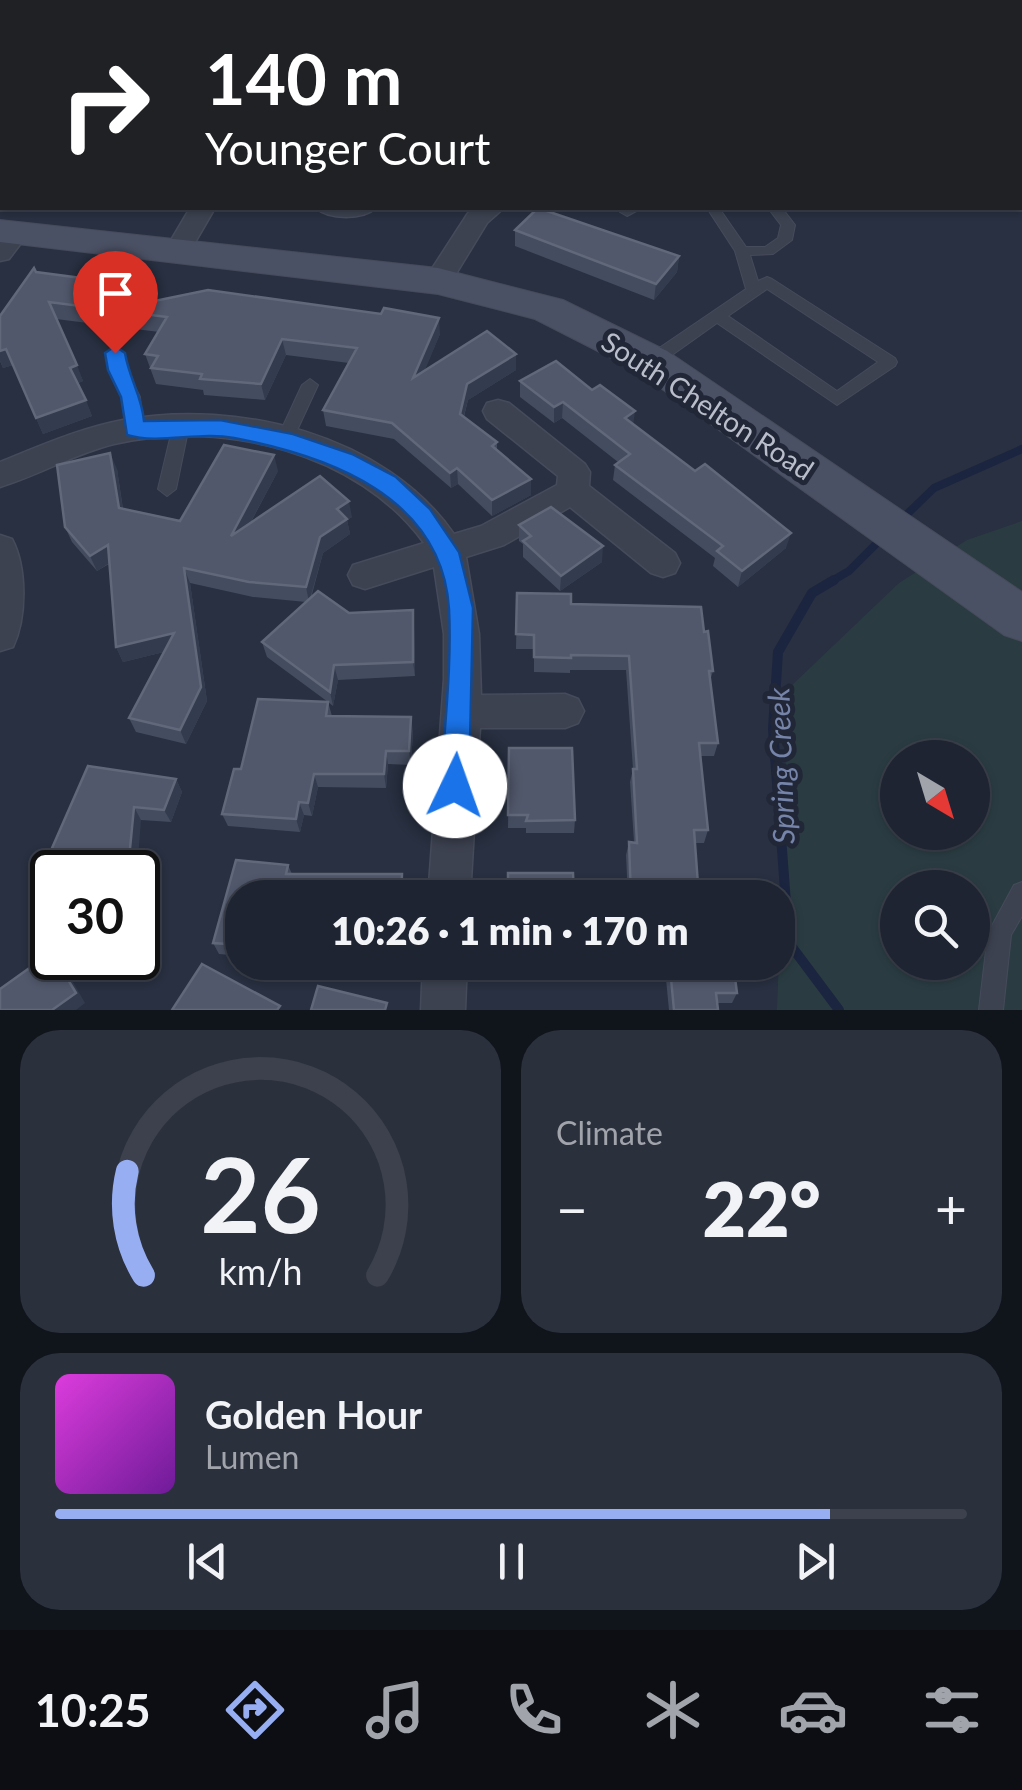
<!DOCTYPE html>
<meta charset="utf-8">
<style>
:root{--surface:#1e2431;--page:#2b303d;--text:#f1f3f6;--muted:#a1a4ab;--line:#3c414d;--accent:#97aef3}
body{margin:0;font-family:Lato,sans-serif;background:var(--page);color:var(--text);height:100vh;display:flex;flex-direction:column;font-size:38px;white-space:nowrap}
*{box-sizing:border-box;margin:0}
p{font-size:32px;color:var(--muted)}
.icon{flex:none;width:55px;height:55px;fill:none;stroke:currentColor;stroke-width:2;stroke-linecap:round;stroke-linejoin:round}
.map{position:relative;height:1010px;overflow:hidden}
.side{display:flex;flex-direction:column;gap:20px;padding:20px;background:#10141b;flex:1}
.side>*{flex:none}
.banner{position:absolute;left:0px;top:0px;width:1022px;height:210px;box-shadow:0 2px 8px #0004,0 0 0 2px var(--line);background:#202124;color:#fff;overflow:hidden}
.needle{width:65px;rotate:142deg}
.buttons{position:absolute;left:880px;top:740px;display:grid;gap:20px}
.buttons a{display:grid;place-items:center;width:110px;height:110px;border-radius:50%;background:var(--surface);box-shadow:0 2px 8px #0004,0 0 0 2px var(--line);font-size:50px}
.speed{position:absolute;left:30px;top:850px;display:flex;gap:20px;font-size:50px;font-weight:700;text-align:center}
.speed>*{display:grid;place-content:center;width:130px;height:130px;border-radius:50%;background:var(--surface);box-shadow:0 2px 8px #0004,0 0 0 2px var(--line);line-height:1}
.speed .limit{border:5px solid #111;border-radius:15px;background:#fff;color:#111}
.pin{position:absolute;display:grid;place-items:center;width:85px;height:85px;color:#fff;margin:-102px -42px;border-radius:50% 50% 50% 0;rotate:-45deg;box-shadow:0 0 10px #0007}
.pin .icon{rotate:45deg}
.me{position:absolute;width:110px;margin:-55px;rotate:3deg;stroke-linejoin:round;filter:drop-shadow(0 0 8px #0008)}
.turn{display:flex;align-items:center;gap:35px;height:210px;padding:0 40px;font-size:45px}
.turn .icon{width:130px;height:130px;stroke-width:2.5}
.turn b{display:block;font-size:70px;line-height:85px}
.big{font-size:75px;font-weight:800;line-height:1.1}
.side .tile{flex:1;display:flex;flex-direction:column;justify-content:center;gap:15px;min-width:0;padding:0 35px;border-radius:40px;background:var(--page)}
.side .dial{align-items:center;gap:0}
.dial svg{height:260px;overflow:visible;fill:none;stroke:var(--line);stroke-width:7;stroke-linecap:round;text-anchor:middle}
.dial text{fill:var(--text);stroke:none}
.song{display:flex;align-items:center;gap:30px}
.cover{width:120px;height:120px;border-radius:15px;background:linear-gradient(135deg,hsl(300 70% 55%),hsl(280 70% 35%))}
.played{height:10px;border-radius:5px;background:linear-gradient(90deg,var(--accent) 85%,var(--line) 85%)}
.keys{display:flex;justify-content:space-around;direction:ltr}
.heat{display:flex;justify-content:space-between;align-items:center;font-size:55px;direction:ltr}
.side .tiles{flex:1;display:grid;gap:20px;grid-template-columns:1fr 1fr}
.tile:last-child{grid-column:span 2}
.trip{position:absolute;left:225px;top:880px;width:570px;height:100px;border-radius:40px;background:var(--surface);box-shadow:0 2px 8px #0004,0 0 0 2px var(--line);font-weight:800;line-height:100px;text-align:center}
.menu{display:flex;height:160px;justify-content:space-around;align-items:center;background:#0c0e14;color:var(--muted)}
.menu .icon{width:70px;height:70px}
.menu .selected{color:var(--accent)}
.menu b{font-size:45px;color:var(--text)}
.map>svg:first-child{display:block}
.green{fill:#2a3c42;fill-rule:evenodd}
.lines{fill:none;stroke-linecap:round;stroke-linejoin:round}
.stream-far1{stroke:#1b253f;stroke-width:8}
.stream{stroke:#1b253f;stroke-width:10}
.lane-casing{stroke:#464b5b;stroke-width:2}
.street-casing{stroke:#464b5b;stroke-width:3}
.secondary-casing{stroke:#464b5b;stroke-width:2}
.lane{fill:#3d4251;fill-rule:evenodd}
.street{fill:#3d4251;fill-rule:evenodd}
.secondary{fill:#4b5164;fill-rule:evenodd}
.wall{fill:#444c5f}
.shaded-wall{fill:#333b4e}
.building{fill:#51586b;stroke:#61687a;stroke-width:2.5}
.route{fill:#1a73e8;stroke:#114b97;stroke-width:2.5}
.labels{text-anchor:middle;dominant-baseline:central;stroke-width:10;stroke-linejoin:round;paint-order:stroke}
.street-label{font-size:28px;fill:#babecb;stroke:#212737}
.water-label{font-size:30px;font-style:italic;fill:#7584a8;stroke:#212737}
</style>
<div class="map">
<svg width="1022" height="1010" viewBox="0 0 1022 1010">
<rect width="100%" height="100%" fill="#283041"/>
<!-- green -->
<path class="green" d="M1022,521V1010H777L789,688L899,583L967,540ZM898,758H972V832H898ZM898,888H972V962H898Z"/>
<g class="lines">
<!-- stream-far1 -->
<g class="stream-far1">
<path d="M900,521L934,488L1022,449"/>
<path d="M830,582L849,571L885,535"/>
</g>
<!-- stream -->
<path class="stream" d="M834,580L812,593L778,652L773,729L789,943L839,1010"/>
<!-- lane casing -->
<g class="lane-casing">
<g id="lane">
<path d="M625,208H642L627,216L620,212Z"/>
<path d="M707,208H719L746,247H765L778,238L781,225L768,208H782L795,225L792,240L773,254L750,255L758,281L767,277L772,279L895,358L897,362L895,366L837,405L717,323L658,365H646L644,361L646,357L746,289L735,251ZM767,289L878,362L837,391L728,316Z"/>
<path d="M115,348L123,353L126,370L140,397L143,430L135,436L127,430L124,397L110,370L107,353Z"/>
<path d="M310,379L318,385L293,439L285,445L279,443L277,439L302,385Z"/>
<path d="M181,420L189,426L176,489L167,496L158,489L173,426Z"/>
<path d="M1022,882V916L1011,935L1003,1010H979L988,933L1014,885Z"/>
</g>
</g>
<!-- street casing -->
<g class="street-casing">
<g id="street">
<path d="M379,0H401L402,2H381Z"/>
<path d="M775,0H799L800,2H777Z"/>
<rect x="0" y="164" width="2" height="14"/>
<path d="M190,208H215L186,258H168L164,252Z"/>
<path d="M316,208H376C363,220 329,220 316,208Z"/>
<path d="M475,208H504L487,223L448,287H428L424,281L468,213Z"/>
<path d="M15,226L28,234L9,259L0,261V236Z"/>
<path d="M498,400L509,403L585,464L590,472L589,486L675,553L680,563L675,573L663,577L651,573L570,507L504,545L466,557L479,634L481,695L565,694L578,699L584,711L578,723L565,728H480L470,898H428L444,679V634L434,567L365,589L353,585L348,575L353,565L424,543C358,452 222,419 114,444C74,454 39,475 0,487V462C40,446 80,428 123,420C239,399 385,435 454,534L481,526L557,485L558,476L487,419L483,411L487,403Z"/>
<path d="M0,535L12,539C27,567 27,618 13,647L0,651Z"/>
<path d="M423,962H467L465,1010H421Z"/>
</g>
</g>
<!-- secondary casing -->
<g class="secondary-casing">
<path id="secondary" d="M0,220L438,268L563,300L667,351L1022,592V641L1004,635L637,371L535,319L438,294L0,242Z"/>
</g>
<!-- lane -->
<use href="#lane" class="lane"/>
<!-- street -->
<use href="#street" class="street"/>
<!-- secondary -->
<use href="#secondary" class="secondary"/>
</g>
<!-- wall -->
<g class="wall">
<path d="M448,0H555L507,2H452Z"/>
<path d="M595,0H660L654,2H600Z"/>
<path d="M984,0H1022V40L1020,39V2H983Z"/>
<path d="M515,230L679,256L677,272L654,300L515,246Z"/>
<path d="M36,272L155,301L440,334L424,371L516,370L468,400L464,417L497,442V451L531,479V495L492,516L458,484L451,488L394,439L326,426L323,410L349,363L286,355L265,400L204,395L203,390L156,384L145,354L159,332L56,319L83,381L78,383L92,416L43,434L13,365L3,368L0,361V316Z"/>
<path d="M520,381L633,424L786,548L738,587L713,566L715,558L613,480L615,465L618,462L562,418L554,423L520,397Z"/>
<path d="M117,469L123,509L180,521L278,471L251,522L352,517L347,520L350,534L323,553L311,598L349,613L414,625L415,676L338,680L333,706L328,702L332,716L413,731L411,765L388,764L386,788L318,787L312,816L304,815L300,832L228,826L222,814L241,769L328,702L267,657L262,642L306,602L253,597L190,583L207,701L186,744L136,732L129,718L164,652L123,662L116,647L109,564L97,571L72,542L65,527Z"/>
<path d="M519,525L602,562L560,591L523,557V544L519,541Z"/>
<path d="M517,593L704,632L713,671L710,681L718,743L714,756H700L708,830L704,843H695L699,898H628L626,855L629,842H634L630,782L633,769L626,670H570V673L534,672V649H516Z"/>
<path d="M509,748L575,820L574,833H526V828H508Z"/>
<path d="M176,779L182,792L171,822L141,820L52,872V883L42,871Z"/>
<path d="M236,860L288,865L292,874H402L405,886L404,898H242V956L219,954L213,943Z"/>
<path d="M508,962H576L575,969H508Z"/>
<path d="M646,962H733L737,993L732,1003H717L718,1010H669L666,979L648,980Z"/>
</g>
<!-- shaded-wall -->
<g class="shaded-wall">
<path d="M624,0H660L654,2H624Z"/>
<path d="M1022,74V98L1020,99V75Z"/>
<path d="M0,84H2V108L0,109Z"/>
<path d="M679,256L677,272L654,300L656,284Z"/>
<path d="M150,287L155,303L140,304Z"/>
<path d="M439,318L440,334L415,394L413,378Z"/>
<path d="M282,339L286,355L265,400L261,384Z"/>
<path d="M6,349L13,365L3,368L0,361V351Z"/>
<path d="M516,354V370L468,400L460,430V414L467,384Z"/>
<path d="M77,365L83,381L77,384L70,368Z"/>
<path d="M86,400L92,416L43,434L36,418Z"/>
<path d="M563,402L562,418L554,423V407Z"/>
<path d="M635,411L633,427L625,418Z"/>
<path d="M110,453L117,469L125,524L119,508Z"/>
<path d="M274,455L278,471L235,551L231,536Z"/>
<path d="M457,468L458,484L451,488L450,473Z"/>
<path d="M531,479V495L492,516V500Z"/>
<path d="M349,501L352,517L347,520L350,534L323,553L309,602L306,587L320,537L337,509Z"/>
<path d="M791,533L786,548L738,587L742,571Z"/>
<path d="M108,545L114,560L97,571L90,556Z"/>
<path d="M603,546L602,562L560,591L561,576Z"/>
<path d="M184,568L190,583L207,701L186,744L180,730Z"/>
<path d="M413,610L414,625L415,676L413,662Z"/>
<path d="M174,633L180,648L123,662L116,647Z"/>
<path d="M334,665L338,680L333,706L330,692Z"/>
<path d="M411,717L413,731L411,765L409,751Z"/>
<path d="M386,751L388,764L386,788L384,774Z"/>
<path d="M314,774L318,787L312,816L308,803Z"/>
<path d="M176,779L182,792L171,822L164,810Z"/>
<path d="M299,802L304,815L300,832L296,819Z"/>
<path d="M134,807L141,820L137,872H124Z"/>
<path d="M402,874L405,886L404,898H401Z"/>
<path d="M55,958L62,963L85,1003L76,1010H52Z"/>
</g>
<!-- building -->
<g class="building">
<path d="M254,0H281L282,2H242Z"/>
<path d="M359,0H366L370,2H351Z"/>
<path d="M503,0H555L559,2H507Z"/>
<path d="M992,0H1022V14L1020,13V2H997Z"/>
<rect x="0" y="53" width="2" height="31"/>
<path d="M1020,58L1022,59V74L1020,75Z"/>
<path d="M538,208L679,256L656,284L515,230Z"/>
<path d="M34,268L36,272L150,287L140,304L208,290L381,314L384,308L439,318L413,378L487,331L516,354L467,384L460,414L497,442L492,446L531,479L492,500L457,468L450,473L392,423L323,410L357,348L282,339L261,384L200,379L202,374L151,368L158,356L145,354L167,317L49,302L77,365L70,368L86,400L36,418L6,349L0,351V316Z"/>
<path d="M556,361L592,390L600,385L635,411L625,418L695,471L705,464L791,533L742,571L717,551L723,546L615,465L630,454L563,402L554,407L520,381Z"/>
<path d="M224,445L274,455L231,536L320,476L349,501L337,509L347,519L320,537L306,587L249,582L184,568L201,687L180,730L129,718L174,633L116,647L108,545L90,556L65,527L57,465L110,453L119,508L180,521Z"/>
<path d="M551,507L603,546L561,576L523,541L531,536L519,525Z"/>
<path d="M318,591L349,613L413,610V662L334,665L330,692L262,642Z"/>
<path d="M517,593L571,594V604L701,607L704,632L708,631L713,671H709L718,743H699L708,830H694L699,898H631L629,842L637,843L633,769H637L629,656L571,655V658L534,657V635L516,634Z"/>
<path d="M258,699L328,702L326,716L411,717L409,751H386L384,774H314L308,803L299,802L296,819L222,814L234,769H241Z"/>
<path d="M509,748H572L575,820L526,821L528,815H508Z"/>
<path d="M88,766L176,779L164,810L134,807L129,859L124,872H53L42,871Z"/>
<path d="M236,860L288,865L286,874H402L401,898H242V945L213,943Z"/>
<path d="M508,873H573L574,898H508Z"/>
<path d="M52,952V958H55L76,993L52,1010H0V989Z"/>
<path d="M650,962H733L737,993H716L718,1010H674L670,968L651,969Z"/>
<path d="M202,964L280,1006L277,1010H172Z"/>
<path d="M318,986L387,1003L385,1010H311Z"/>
</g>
<!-- route -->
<path class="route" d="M115,346L125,353C129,378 142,396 144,421L220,420L293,434L352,454L396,477L430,509L459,552L473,608L469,786L465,795L455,799L445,795L441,786C444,728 452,667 449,609C442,496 328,456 234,438C199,431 160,445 127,435L121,397L108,370L105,353Z"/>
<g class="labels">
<!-- street labels -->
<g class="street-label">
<text transform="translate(708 405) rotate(33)">South Chelton Road</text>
</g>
<!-- water labels -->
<g class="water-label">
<text transform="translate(780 766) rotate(-92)">Spring Creek</text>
</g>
</g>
</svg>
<div class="buttons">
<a><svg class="needle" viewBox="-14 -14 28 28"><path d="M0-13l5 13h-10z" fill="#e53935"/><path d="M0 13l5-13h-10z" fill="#a1a4ab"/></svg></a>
<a><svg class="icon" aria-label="search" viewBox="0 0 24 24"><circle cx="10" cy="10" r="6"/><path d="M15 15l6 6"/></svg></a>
</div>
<div class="speed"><div class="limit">30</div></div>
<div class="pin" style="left:115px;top:353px;background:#d93025"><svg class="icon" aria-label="arrive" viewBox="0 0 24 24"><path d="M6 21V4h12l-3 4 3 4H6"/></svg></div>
<svg class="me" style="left:455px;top:786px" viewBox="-20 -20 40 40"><circle r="19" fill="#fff"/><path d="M0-13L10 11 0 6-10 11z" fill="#1a73e8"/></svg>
<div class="trip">10:26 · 1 min · 170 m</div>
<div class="banner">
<div class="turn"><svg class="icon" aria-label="right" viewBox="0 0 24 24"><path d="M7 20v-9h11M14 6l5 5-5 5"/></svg><div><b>140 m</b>Younger Court</div></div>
</div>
</div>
<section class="side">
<div class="tiles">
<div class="tile dial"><svg viewBox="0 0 100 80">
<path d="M14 69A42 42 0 1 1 86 69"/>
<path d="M14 69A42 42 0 0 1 9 37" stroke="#97aef3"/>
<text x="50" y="56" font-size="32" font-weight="700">26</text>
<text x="50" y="72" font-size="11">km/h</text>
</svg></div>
<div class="tile"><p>Climate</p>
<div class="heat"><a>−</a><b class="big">22°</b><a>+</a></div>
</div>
<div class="tile">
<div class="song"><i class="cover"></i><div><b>Golden Hour</b><p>Lumen</p></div></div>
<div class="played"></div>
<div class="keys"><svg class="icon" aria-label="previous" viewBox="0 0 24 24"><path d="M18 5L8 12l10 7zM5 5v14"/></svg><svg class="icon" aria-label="pause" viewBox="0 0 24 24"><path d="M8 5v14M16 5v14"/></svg><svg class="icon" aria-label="next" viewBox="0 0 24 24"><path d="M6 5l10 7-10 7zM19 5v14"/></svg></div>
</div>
</div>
</section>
<nav class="menu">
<b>10:25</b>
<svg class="icon selected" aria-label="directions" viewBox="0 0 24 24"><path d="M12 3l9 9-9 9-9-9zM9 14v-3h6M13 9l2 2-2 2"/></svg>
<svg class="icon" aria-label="music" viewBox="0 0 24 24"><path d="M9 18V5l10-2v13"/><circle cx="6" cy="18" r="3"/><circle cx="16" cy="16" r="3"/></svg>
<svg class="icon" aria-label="phone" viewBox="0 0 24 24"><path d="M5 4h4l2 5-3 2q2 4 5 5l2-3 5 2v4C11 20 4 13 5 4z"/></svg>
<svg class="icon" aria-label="climate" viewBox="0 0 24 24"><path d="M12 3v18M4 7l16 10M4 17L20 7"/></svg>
<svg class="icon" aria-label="car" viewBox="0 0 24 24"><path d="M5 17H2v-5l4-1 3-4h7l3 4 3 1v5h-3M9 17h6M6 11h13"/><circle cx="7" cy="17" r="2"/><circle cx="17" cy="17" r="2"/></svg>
<svg class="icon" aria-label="filters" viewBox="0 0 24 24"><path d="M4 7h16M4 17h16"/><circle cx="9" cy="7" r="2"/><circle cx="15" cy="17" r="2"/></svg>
</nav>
